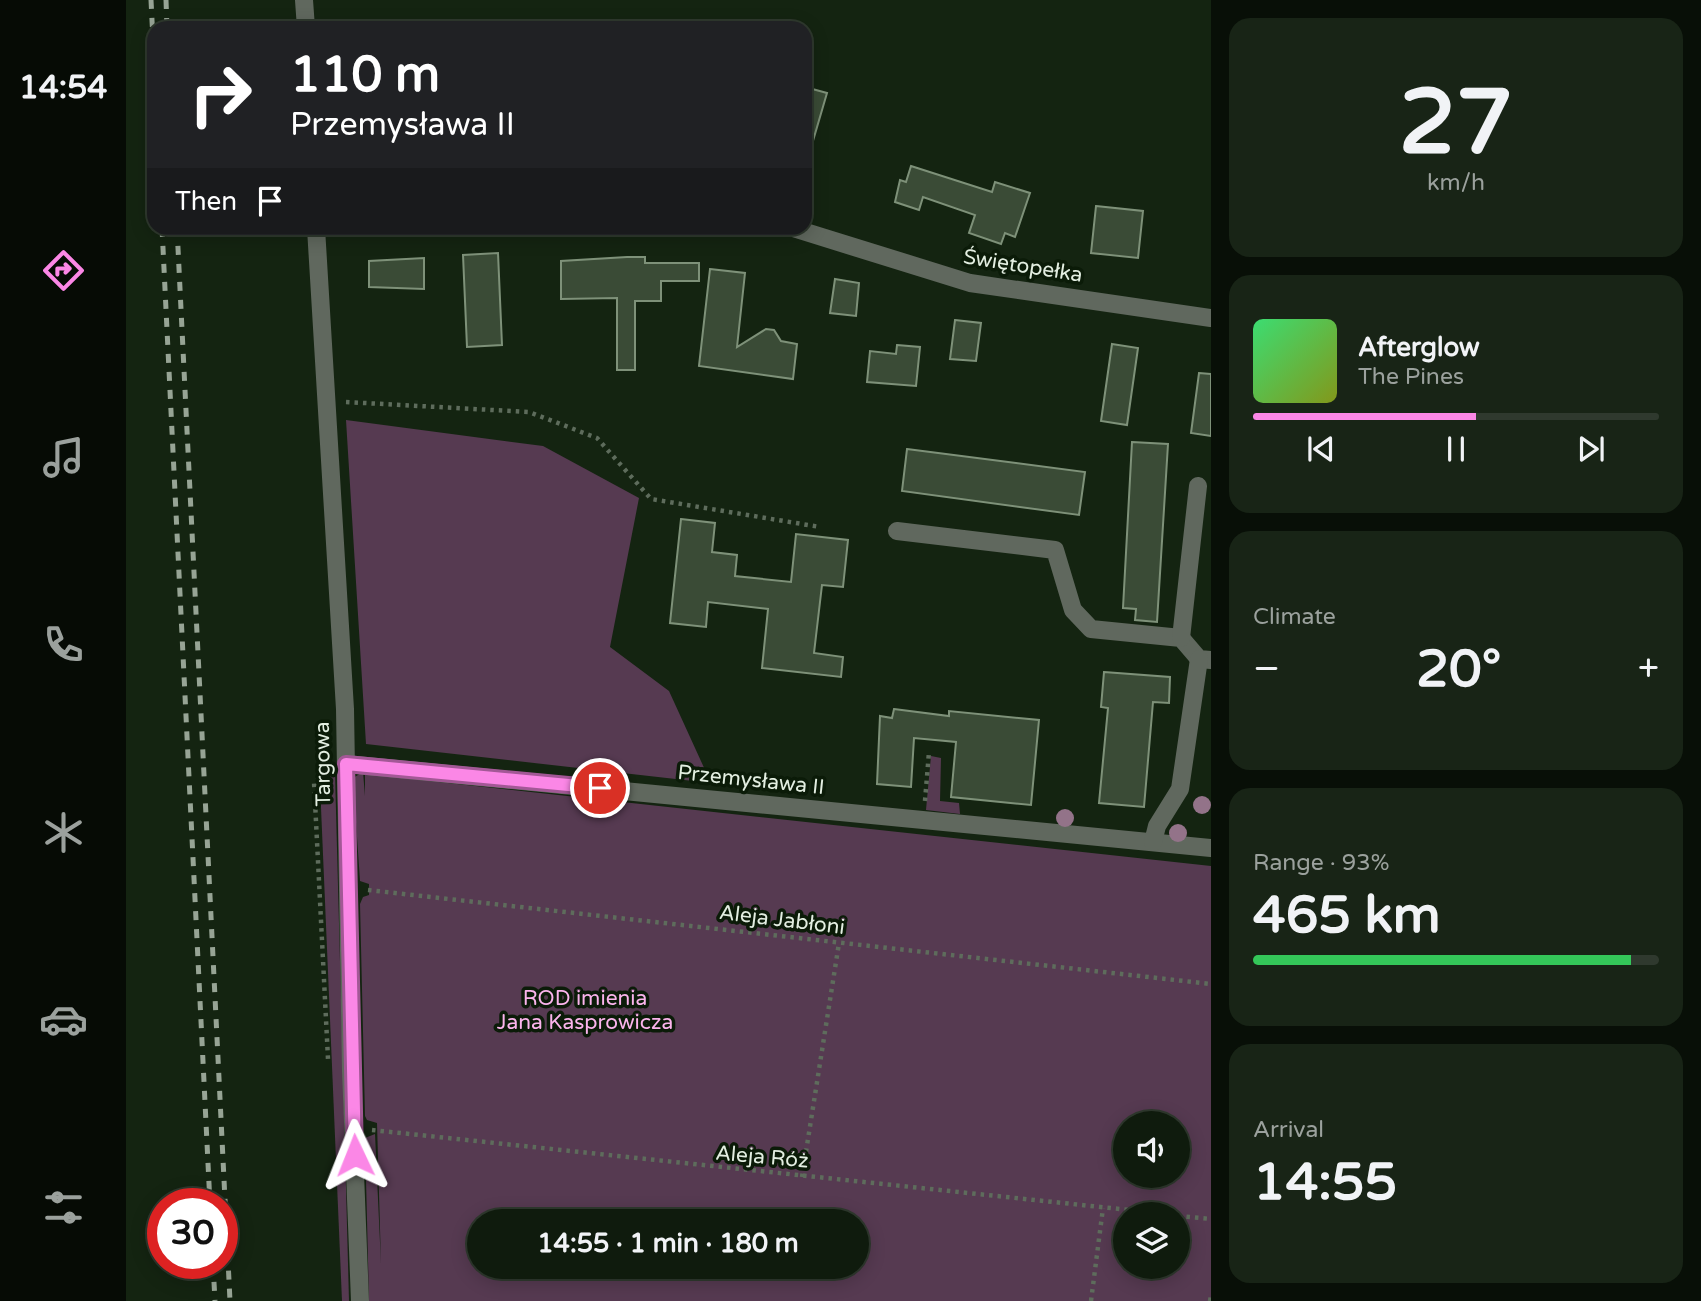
<!DOCTYPE html>
<meta charset="utf-8">
<style>
:root{--surface:#0f1b0d;--page:#182416;--text:#f1f3f6;--muted:#9ba19d;--line:#2f392e;--accent:#fb87e6}
body{margin:0;font-family:"Varela Round",sans-serif;background:var(--page);color:var(--text);height:100vh;display:flex;flex-direction:column;font-size:26px;white-space:nowrap}
*{box-sizing:border-box;margin:0}
p{font-size:23px;color:var(--muted)}
.icon{flex:none;width:38px;height:38px;fill:none;stroke:currentColor;stroke-width:2;stroke-linecap:round;stroke-linejoin:round}
.map{position:relative;flex:1;overflow:hidden}
.side{display:flex;flex-direction:column;gap:18px;padding:18px;background:#080f07;width:490px}
.side>*{flex:none}
.guide{position:absolute;left:21px;top:21px;width:665px;height:214px;border-radius:21px;box-shadow:0 4px 18px #0003,0 0 0 2px var(--line);background:#202124;color:#fff;overflow:hidden}
.fabs{position:absolute;left:987px;top:1111px;display:grid;gap:14px}
.fabs a{display:grid;place-items:center;width:77px;height:77px;border-radius:50%;background:var(--surface);box-shadow:0 4px 18px #0003,0 0 0 2px var(--line);font-size:35px}
.speed{position:absolute;left:21px;top:1188px;display:flex;gap:14px;font-size:35px;font-weight:700;text-align:center}
.speed>*{display:grid;place-content:center;width:91px;height:91px;border-radius:50%;background:var(--surface);box-shadow:0 4px 18px #0003,0 0 0 2px var(--line);line-height:1}
.speed .limit{border:10px solid #d22;background:#fff;color:#111}
.pin{position:absolute;display:grid;place-items:center;width:60px;height:60px;color:#fff;margin:-30px;border:4px solid #fff;border-radius:50%;box-shadow:0 2px 7px #0007}
.me{position:absolute;width:77px;margin:-38px;rotate:358deg;stroke-linejoin:round;filter:drop-shadow(0 0 5px #0008)}
.turn{display:flex;align-items:center;gap:24px;height:147px;padding:0 28px;font-size:32px}
.turn .icon{width:91px;height:91px;stroke-width:2.5}
.turn b{display:block;font-size:49px;line-height:60px}
.then{display:flex;align-items:center;height:66px;padding:0 28px;background:#0003;gap:14px;font-size:26px}
.big{font-size:52px;font-weight:800;line-height:1.1}
.side .tile{flex:1;display:flex;flex-direction:column;justify-content:center;gap:10px;min-width:0;padding:0 24px;border-radius:21px;background:var(--page)}
.side .dial{align-items:center;gap:0}
.dial b{font-size:91px;line-height:1}
.song{display:flex;align-items:center;gap:21px}
.cover{width:84px;height:84px;border-radius:10px;background:linear-gradient(135deg,hsl(140 70% 55%),hsl(70 70% 35%))}
.played{height:7px;border-radius:4px;background:linear-gradient(90deg,var(--accent) 55%,var(--line) 55%)}
.keys{display:flex;justify-content:space-around;direction:ltr}
.heat{display:flex;justify-content:space-between;align-items:center;font-size:38px;direction:ltr}
.charge{height:10px;border-radius:5px;background:linear-gradient(90deg,#34c759 93%,var(--line) 0)}
.trip{position:absolute;left:341px;top:1209px;width:402px;height:70px;border-radius:35px;background:var(--surface);box-shadow:0 4px 18px #0003,0 0 0 2px var(--line);font-weight:800;line-height:70px;text-align:center}
main{display:flex;flex:1;min-height:0}
.tab-bar{display:flex;flex-direction:column;width:126px;justify-content:space-around;align-items:center;background:#060b05;color:var(--muted)}
.tab-bar .icon{width:49px;height:49px}
.tab-bar .active{color:var(--accent)}
.tab-bar b{font-size:32px;color:var(--text)}
.map>svg:first-child{display:block}
.green{fill:#563a51;fill-rule:evenodd}
.building{fill:#3a4b36;stroke:#7e9179;stroke-width:2}
.lines{fill:none;stroke-linecap:round;stroke-linejoin:round}
.path{stroke:#5e6c5c;stroke-width:4.5;stroke-dasharray:3.5 5;stroke-linecap:butt}
.minor{stroke:#60685e;stroke-width:18}
.rail{stroke:#97a495;stroke-width:5;stroke-dasharray:9 9;stroke-linecap:butt}
.tree{fill:#937389}
.route-casing{stroke:#a35896;stroke-width:18}
.route{stroke:#fb87e6;stroke-width:12}
.labels{text-anchor:middle;dominant-baseline:central;stroke-width:7;stroke-linejoin:round;paint-order:stroke}
.street-label{font-size:21px;fill:#e3eee1;stroke:#0b1b08}
.park-label{font-size:21px;fill:#fbb4ec;stroke:#0b1b08}
</style>
<main>
<nav class="tab-bar">
<b>14:54</b>
<svg class="icon active" aria-label="directions" viewBox="0 0 24 24"><path d="M12 3l9 9-9 9-9-9zM9 14v-3h6M13 9l2 2-2 2"/></svg>
<svg class="icon" aria-label="music" viewBox="0 0 24 24"><path d="M9 18V5l10-2v13"/><circle cx="6" cy="18" r="3"/><circle cx="16" cy="16" r="3"/></svg>
<svg class="icon" aria-label="phone" viewBox="0 0 24 24"><path d="M5 4h4l2 5-3 2q2 4 5 5l2-3 5 2v4C11 20 4 13 5 4z"/></svg>
<svg class="icon" aria-label="climate" viewBox="0 0 24 24"><path d="M12 3v18M4 7l16 10M4 17L20 7"/></svg>
<svg class="icon" aria-label="car" viewBox="0 0 24 24"><path d="M5 17H2v-5l4-1 3-4h7l3 4 3 1v5h-3M9 17h6M6 11h13"/><circle cx="7" cy="17" r="2"/><circle cx="17" cy="17" r="2"/></svg>
<svg class="icon" aria-label="filters" viewBox="0 0 24 24"><path d="M4 7h16M4 17h16"/><circle cx="9" cy="7" r="2"/><circle cx="15" cy="17" r="2"/></svg>
</nav>
<div class="map">
<svg width="1085" height="1301" viewBox="0 0 1085 1301">
<rect width="100%" height="100%" fill="#142411"/>
<!-- green -->
<g class="green">
<path d="M220,420L417,446L513,498L484,647L543,691L585,783L240,744Z"/>
<path d="M805,756L815,758L814,801L833,803L834,814L800,810Z"/>
<path d="M237,772L239,796V774L1085,866V1301H243L239,1138L249,1134L255,1264L251,1123L241,1120L239,1116L234,904L237,897L243,895V884L234,881L227,778ZM999,1124H1052V1176H999ZM999,1214H1052V1267H999ZM354,1222H732V1267H354Z"/>
<path d="M209,773L223,1301H216L194,784Z"/>
</g>
<!-- building -->
<g class="building">
<path d="M679,87L701,93L684,151L679,150Z"/>
<path d="M785,166L866,192L869,182L904,193L889,237L879,233L875,244L843,233L849,215L797,197L793,210L769,202L774,180L780,182Z"/>
<path d="M970,206L1017,211L1012,258L965,253Z"/>
<path d="M372,253L376,345L341,347L337,255Z"/>
<path d="M501,257H519V263H573V281H535V301H509V370H491V298L435,299V261Z"/>
<path d="M298,258V289L243,287V261Z"/>
<path d="M584,269L619,273L611,347L640,329L648,330L655,341L671,344L667,379L573,366Z"/>
<path d="M709,279L733,283L730,316L704,313Z"/>
<path d="M829,320L855,323L850,361L824,359Z"/>
<path d="M986,344L1012,348L1001,425L975,421Z"/>
<path d="M771,345L794,347L790,386L741,382L744,351L770,354Z"/>
<path d="M1073,373L1085,374V436L1065,433Z"/>
<path d="M1006,442L1042,444L1031,622L1009,620L1010,609L997,608Z"/>
<path d="M781,449L959,472L953,515L776,491Z"/>
<path d="M555,519L589,523L586,552L611,555L609,576L665,582L670,534L722,540L717,587L696,585L688,653L717,657L715,677L636,668L642,609L582,602L580,627L544,623Z"/>
<path d="M978,672L1044,677L1043,703L1027,702L1018,807L973,803L982,708L975,707Z"/>
<path d="M768,709L823,716V711L913,720L905,805L825,797L830,742L788,738L785,787L751,784L754,716L766,718Z"/>
</g>
<g class="lines">
<!-- path -->
<g class="path">
<path d="M220,402L403,412L471,438L525,499L694,527"/>
<path d="M201,774L188,782L202,1059"/>
<path d="M799,801L803,752"/>
<path d="M242,890L1085,984"/>
<path d="M246,1130L1041,1214"/>
<path d="M676,1177L713,943"/>
<path d="M1052,1216L1085,1219"/>
<path d="M965,1301L977,1208"/>
<path d="M1084,1301L1085,1295"/>
</g>
<!-- minor -->
<g class="minor">
<path d="M178,0L180,28"/>
<path d="M190,228L219,709L225,1071L234,1301"/>
<path d="M667,228L844,283L1085,318"/>
<path d="M771,531L929,550L947,610L965,629L1055,638L1073,659L1085,660"/>
<path d="M1055,638L1072,486"/>
<path d="M220,764L1085,848"/>
<path d="M1027,842L1031,826L1054,789L1073,659"/>
</g>
<!-- rail -->
<g class="rail">
<path d="M25,0L28,61"/>
<path d="M40,0L41,28"/>
<path d="M36,228L84,1204"/>
<path d="M51,228L104,1301"/>
<path d="M87,1264L89,1301"/>
</g>
</g>
<!-- trees -->
<g class="tree">
<circle cx="1076" cy="805" r="9"/>
<circle cx="939" cy="818" r="9"/>
<circle cx="1052" cy="833" r="9"/>
</g>
<g class="lines">
<!-- route casing -->
<g class="route-casing">
<path id="route" d="M229,1155L220,764L474,788"/>
</g>
<!-- route -->
<use href="#route" class="route"/>
</g>
<g class="labels">
<!-- street labels -->
<g class="street-label">
<text transform="translate(897 266) rotate(9)">Świętopełka</text>
<text transform="translate(197 764) rotate(-91)">Targowa</text>
<text transform="translate(625 780) rotate(6)">Przemysława II</text>
<text transform="translate(656 920) rotate(7)">Aleja Jabłoni</text>
<text transform="translate(636 1157) rotate(5)">Aleja Róż</text>
</g>
<!-- park labels -->
<g class="park-label">
<text x="459" y="998">ROD imienia<tspan x="459" dy="24">Jana Kasprowicza</tspan></text>
</g>
</g>
</svg>
<div class="fabs">
<a><svg class="icon" aria-label="sound" viewBox="0 0 24 24"><path d="M4 9h4l5-4v14l-5-4H4zM17 9q2 3 0 6"/></svg></a>
<a><svg class="icon" aria-label="layers" viewBox="0 0 24 24"><path d="M12 4l9 5-9 5-9-5zM3 14l9 5 9-5"/></svg></a>
</div>
<div class="speed"><div class="limit">30</div></div>
<div class="pin" style="left:474px;top:788px;background:#d93025"><svg class="icon" aria-label="arrive" viewBox="0 0 24 24"><path d="M6 21V4h12l-3 4 3 4H6"/></svg></div>
<svg class="me" style="left:229px;top:1155px" viewBox="-20 -20 40 40"><path d="M0-17L14 15 0 8-14 15z" fill="#fb87e6" stroke="#fff" stroke-width="4"/></svg>
<div class="trip">14:55 · 1 min · 180 m</div>
<div class="guide">
<div class="turn"><svg class="icon" aria-label="right" viewBox="0 0 24 24"><path d="M7 20v-9h11M14 6l5 5-5 5"/></svg><div><b>110 m</b>Przemysława II</div></div>
<div class="then">Then<svg class="icon" aria-label="arrive" viewBox="0 0 24 24"><path d="M6 21V4h12l-3 4 3 4H6"/></svg></div>
</div>
</div>
<section class="side">
<div class="tile dial"><b>27</b><p>km/h</p></div>
<div class="tile">
<div class="song"><i class="cover"></i><div><b>Afterglow</b><p>The Pines</p></div></div>
<div class="played"></div>
<div class="keys"><svg class="icon" aria-label="previous" viewBox="0 0 24 24"><path d="M18 5L8 12l10 7zM5 5v14"/></svg><svg class="icon" aria-label="pause" viewBox="0 0 24 24"><path d="M8 5v14M16 5v14"/></svg><svg class="icon" aria-label="next" viewBox="0 0 24 24"><path d="M6 5l10 7-10 7zM19 5v14"/></svg></div>
</div>
<div class="tile"><p>Climate</p>
<div class="heat"><a>−</a><b class="big">20°</b><a>+</a></div>
</div>
<div class="tile"><p>Range · 93%</p><b class="big">465 km</b><div class="charge"></div></div>
<div class="tile"><p>Arrival</p><b class="big">14:55</b></div>
</section>
</main>
